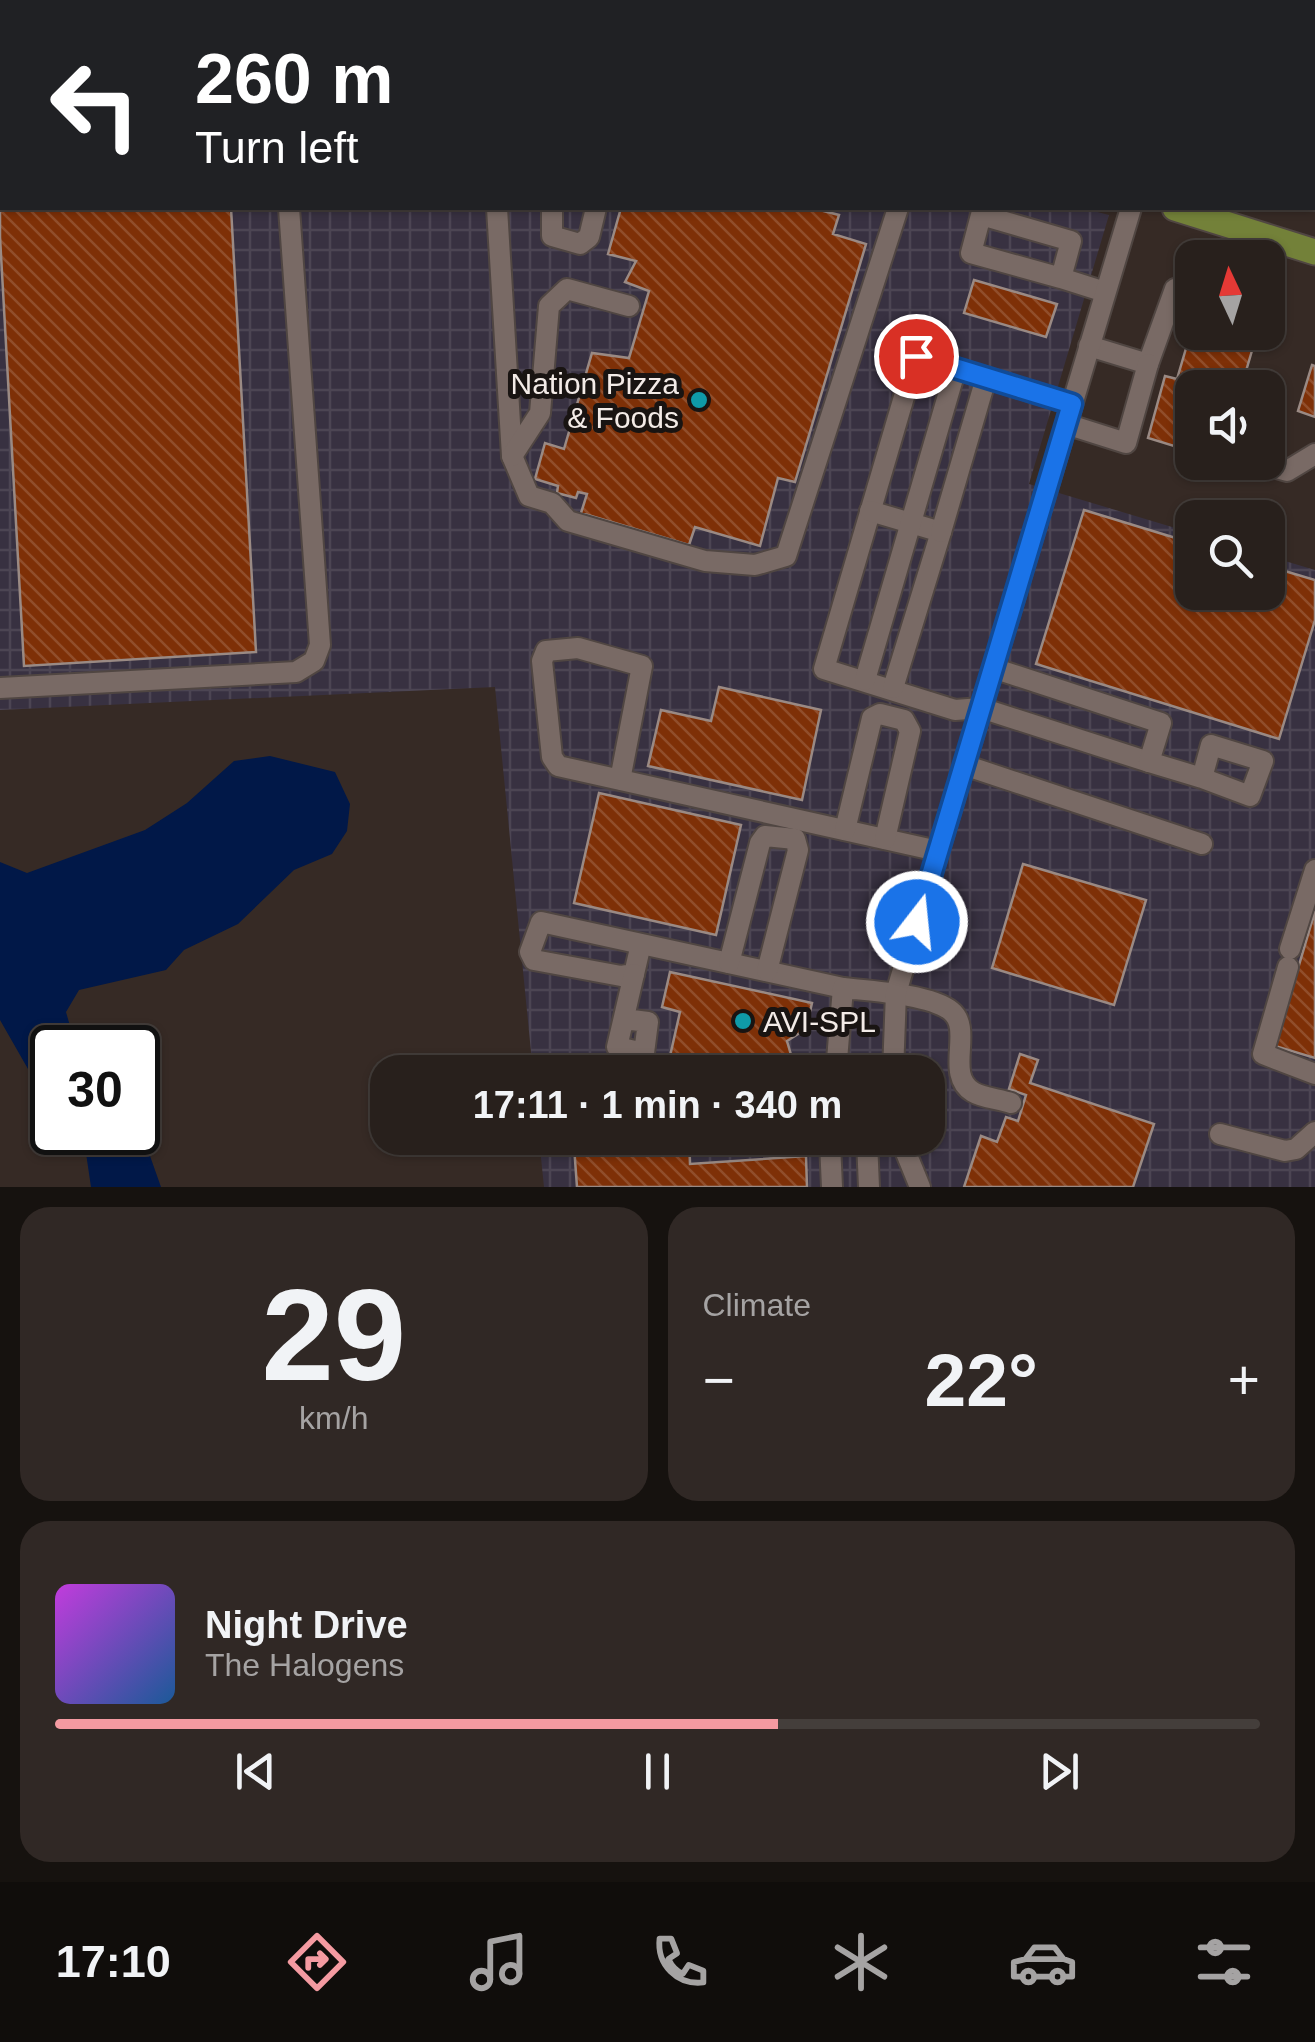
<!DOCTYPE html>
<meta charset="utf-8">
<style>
:root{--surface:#28201c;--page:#302825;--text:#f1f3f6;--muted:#a5a3a3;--line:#443e3b;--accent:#f49aa1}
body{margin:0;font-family:Arial,sans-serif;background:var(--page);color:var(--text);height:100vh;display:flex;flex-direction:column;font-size:38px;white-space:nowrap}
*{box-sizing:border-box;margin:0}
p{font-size:32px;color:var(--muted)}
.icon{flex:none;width:55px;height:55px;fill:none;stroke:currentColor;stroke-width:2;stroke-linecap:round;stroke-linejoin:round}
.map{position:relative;height:1187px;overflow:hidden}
.panel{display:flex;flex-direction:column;gap:20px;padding:20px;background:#16120f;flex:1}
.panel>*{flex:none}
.top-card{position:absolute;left:0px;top:0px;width:1315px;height:210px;box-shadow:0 2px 8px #0004,0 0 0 2px var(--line);background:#202124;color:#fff;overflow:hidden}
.needle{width:65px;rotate:356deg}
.controls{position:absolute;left:1175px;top:240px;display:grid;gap:20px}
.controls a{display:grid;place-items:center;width:110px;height:110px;border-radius:20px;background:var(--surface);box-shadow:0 2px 8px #0004,0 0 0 2px var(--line);font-size:50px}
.speed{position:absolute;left:30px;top:1025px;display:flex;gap:20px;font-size:50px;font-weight:700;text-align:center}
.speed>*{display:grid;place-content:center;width:130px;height:130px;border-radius:50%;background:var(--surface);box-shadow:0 2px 8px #0004,0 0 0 2px var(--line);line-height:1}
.speed .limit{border:5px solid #111;border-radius:15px;background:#fff;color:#111}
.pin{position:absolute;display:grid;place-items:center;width:85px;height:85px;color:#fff;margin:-42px;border:5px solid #fff;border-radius:50%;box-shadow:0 2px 10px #0007}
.me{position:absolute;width:110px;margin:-55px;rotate:16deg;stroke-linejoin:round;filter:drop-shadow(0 0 8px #0008)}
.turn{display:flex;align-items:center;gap:35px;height:210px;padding:0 30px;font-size:45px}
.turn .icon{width:130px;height:130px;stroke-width:2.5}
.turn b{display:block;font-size:70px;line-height:85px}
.big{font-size:75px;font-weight:700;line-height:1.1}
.panel .widget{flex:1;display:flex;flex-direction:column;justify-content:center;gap:15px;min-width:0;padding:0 35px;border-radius:30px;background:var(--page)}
.panel .dial{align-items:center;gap:0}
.dial b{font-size:130px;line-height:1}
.song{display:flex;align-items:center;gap:30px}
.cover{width:120px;height:120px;border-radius:15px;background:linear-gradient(135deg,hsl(290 70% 55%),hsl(210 70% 35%))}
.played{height:10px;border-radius:5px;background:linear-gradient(90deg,var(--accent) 60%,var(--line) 60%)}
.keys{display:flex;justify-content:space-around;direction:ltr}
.heat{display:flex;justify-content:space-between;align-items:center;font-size:55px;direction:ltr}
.panel .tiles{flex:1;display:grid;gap:20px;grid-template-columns:1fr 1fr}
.widget:last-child{grid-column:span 2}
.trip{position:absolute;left:370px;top:1055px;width:575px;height:100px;border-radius:30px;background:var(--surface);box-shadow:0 2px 8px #0004,0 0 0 2px var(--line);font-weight:700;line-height:100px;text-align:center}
.menu{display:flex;height:160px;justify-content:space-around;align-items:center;background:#100d0b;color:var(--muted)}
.menu .icon{width:70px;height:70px}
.menu .active{color:var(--accent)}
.menu b{font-size:45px;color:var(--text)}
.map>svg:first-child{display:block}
.industrial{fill:url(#industrial-grid)}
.water{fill:#011848}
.building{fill:url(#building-back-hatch);stroke:#9a8a84;stroke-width:2.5}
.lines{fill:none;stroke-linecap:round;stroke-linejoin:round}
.minor-casing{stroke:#504642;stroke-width:24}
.major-casing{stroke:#504642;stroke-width:29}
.path{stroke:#7c726d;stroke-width:2.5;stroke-dasharray:5 5;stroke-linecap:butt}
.minor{stroke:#796a65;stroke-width:20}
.major{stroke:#738139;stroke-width:25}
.route-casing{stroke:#114b97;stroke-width:25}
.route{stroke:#1a73e8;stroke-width:18}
.culture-dot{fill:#0f9aa8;stroke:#191412;stroke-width:4}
.labels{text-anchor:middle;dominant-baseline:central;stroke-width:10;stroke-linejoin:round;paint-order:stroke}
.poi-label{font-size:30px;fill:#f3ebe7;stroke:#191412;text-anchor:end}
</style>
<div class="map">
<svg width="1315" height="1187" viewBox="0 0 1315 1187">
<defs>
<pattern id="industrial-grid" width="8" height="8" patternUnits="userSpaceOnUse" patternTransform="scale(2.5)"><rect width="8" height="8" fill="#383141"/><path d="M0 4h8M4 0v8" fill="none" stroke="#4c4553"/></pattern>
<pattern id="building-back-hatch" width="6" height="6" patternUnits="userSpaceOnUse" patternTransform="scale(2.5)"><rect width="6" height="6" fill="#7e3007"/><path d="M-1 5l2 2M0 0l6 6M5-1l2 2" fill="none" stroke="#914e2b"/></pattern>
</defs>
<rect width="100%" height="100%" fill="#362a25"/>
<!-- industrial -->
<path class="industrial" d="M0,0L385,2H2V208H1082L1109,215L1029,484L1192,533V592H1268V556L1315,570V1187H544L539,1138H928V1072H533L495,687L0,710Z"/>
<!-- water -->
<g class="water">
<path d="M270,756L335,772L350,804L347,831L332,854L294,870L238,924L184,950L166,970L79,990L66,1012L76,1047L52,1048V1103L44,1097L0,1020V862L27,873L145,830L187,803L234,761Z"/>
<path d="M138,1122L161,1187H91L83,1133L138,1132Z"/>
</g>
<!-- building -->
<g class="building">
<path d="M0,3L2,208H231L256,652L24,666L0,237Z"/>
<path d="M621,208H812L839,215L833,234L866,244L795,482L778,478L760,546L695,527L689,545L581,513L587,494L578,492L576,498L557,493L558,486L535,479L545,443L564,449L592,353L629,358L649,291L625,282L636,261L608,254Z"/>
<path d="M974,280L1057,304L1046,337L964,313Z"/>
<path d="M1192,328V332L1256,337L1241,388H1192V438L1187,450L1148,438L1165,376L1177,379Z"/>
<path d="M1312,365L1315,366V417L1298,411Z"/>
<path d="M1084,510L1192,543V592H1268V566L1315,580V620L1279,739L1036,664Z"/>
<path d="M719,687L821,710L802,800L648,766L661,710L711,721Z"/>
<path d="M599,793L741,825L716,935L574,903Z"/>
<path d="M1023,864L1146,900L1114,1005L992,968Z"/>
<path d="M1315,911V1058L1275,1046Z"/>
<path d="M670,972L812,1003L806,1029L787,1041L796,1072H703L668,1065L680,1012L662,1007Z"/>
<path d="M1020,1054L1038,1060L1030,1083L1154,1124L1133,1187H964L981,1136L997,1142L1006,1117L1018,1121L1026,1095L1009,1089Z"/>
<path d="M689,1138L690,1164L806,1156L807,1187H577L574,1146Z"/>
</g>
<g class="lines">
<!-- minor casing -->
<g class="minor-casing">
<g id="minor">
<path d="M210,0L217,2"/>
<path d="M323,0V2"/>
<path d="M359,2L363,0"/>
<path d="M851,2V0"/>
<path d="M975,2L976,0"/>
<path d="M1017,2L1018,0"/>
<path d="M1057,2V0"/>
<path d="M1192,2L1193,0"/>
<path d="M1242,2L1243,0"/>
<path d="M1312,118L1315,119"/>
<path d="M497,208L512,456L529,496L552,503L568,521L705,561L755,565L786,556L898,208"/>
<path d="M552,208V236L580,244L589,237L596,208"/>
<path d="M1061,278L971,253L981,215L1071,241L1061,278L1105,292"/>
<path d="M1089,346L1148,364L1175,289L1192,293"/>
<path d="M1072,404L916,356L824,669L955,710L981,708L1149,762"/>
<path d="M1066,424L1126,443L1148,364"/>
<path d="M512,456L540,413L549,306L567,289L629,306"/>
<path d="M1259,463L1287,471L1315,454"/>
<path d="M870,511L941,532L893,688"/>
<path d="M941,532L986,378"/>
<path d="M993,668L1161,723L1149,762L1202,778L1211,745L1263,761L1250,796L1202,778"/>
<path d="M865,680L956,368"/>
<path d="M0,688L296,672L314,661L320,645L289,208"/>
<path d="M964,765L1202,844"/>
<path d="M620,780L642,666L578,648L546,651L542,661L552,757L558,766L938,851"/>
<path d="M845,830L872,718L880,714L904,720L910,731L885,839"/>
<path d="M641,944L634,974L621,976L534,960L530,952L541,922L843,988"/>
<path d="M1290,949L1315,870"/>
<path d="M729,963L760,843L765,836L795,839L798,850L767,971"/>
<path d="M1288,967L1263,1054L1315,1074"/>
<path d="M624,1019L648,1022L644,1053L617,1047L634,974"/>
<path d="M836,1072L843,988C870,991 930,994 951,1011C974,1029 944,1075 973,1092C983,1098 999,1099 1011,1103"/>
<path d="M893,1072L896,993L1131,208"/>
<path d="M1220,1134L1285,1151L1296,1149L1315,1132"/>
<path d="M778,1138L823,1144"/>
<path d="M823,1138V1144L882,1138"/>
<path d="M900,1138L920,1187"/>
<path d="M867,1141L869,1187"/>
<path d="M830,1143L832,1187"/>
</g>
</g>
<!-- major casing -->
<g class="major-casing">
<g id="major">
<path d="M485,0L493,2"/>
<path d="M742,2L743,0"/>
<path d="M1175,208L1315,252"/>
</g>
</g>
<!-- path -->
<path class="path" d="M706,2L707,0"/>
<!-- minor -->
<use href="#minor" class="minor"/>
<!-- major -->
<use href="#major" class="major"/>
</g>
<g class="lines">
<!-- route casing -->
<g class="route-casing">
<path id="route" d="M916,356L1072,404L917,922"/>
</g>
<!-- route -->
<use href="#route" class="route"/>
</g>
<!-- markers -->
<g class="culture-dot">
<circle cx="699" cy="400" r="10"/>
<circle cx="743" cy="1021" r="10"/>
</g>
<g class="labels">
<!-- poi labels -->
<g class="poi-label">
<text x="679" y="383">Nation Pizza<tspan x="679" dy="34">&amp; Foods</tspan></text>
<text x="763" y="1021" text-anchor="start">AVI-SPL</text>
</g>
</g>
</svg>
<div class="controls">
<a><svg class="needle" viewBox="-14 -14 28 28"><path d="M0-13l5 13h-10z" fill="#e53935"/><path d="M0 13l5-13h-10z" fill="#a5a3a3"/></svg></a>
<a><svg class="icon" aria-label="sound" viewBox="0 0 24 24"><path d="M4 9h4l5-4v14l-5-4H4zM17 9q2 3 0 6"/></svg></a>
<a><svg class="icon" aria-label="search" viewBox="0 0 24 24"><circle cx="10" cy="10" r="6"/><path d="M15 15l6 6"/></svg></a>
</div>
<div class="speed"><div class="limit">30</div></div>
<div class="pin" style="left:916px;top:356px;background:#d93025"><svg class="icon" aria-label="arrive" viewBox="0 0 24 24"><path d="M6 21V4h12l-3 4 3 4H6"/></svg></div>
<svg class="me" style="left:917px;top:922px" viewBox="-20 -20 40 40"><circle r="17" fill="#1a73e8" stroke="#fff" stroke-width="3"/><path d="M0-11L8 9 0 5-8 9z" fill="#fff"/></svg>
<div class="trip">17:11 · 1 min · 340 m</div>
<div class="top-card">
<div class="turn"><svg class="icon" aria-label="left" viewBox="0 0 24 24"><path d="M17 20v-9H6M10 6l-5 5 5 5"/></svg><div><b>260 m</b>Turn left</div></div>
</div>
</div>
<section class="panel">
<div class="tiles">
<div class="widget dial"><b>29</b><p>km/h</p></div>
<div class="widget"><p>Climate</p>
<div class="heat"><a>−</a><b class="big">22°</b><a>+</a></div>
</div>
<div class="widget">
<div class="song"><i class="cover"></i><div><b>Night Drive</b><p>The Halogens</p></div></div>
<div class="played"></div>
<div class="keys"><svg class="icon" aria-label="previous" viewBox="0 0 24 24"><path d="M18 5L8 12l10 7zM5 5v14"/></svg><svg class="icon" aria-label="pause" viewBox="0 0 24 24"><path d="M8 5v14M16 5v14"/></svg><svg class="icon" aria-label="next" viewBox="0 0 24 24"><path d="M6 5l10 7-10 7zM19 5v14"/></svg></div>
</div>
</div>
</section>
<nav class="menu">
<b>17:10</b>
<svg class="icon active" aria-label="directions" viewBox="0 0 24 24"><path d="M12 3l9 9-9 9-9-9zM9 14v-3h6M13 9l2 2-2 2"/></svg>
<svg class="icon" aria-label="music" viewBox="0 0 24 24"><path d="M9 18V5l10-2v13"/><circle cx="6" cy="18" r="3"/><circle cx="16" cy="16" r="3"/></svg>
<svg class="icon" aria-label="phone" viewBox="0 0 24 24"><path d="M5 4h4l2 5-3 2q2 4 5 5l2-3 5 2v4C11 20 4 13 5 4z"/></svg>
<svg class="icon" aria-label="climate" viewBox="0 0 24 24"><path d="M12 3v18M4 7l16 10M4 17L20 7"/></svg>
<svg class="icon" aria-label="car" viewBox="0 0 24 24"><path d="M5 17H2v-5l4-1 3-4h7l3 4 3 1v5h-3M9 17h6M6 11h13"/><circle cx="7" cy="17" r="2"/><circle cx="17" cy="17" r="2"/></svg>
<svg class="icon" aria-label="filters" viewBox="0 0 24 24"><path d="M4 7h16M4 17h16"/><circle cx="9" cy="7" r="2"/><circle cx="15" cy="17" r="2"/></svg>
</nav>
